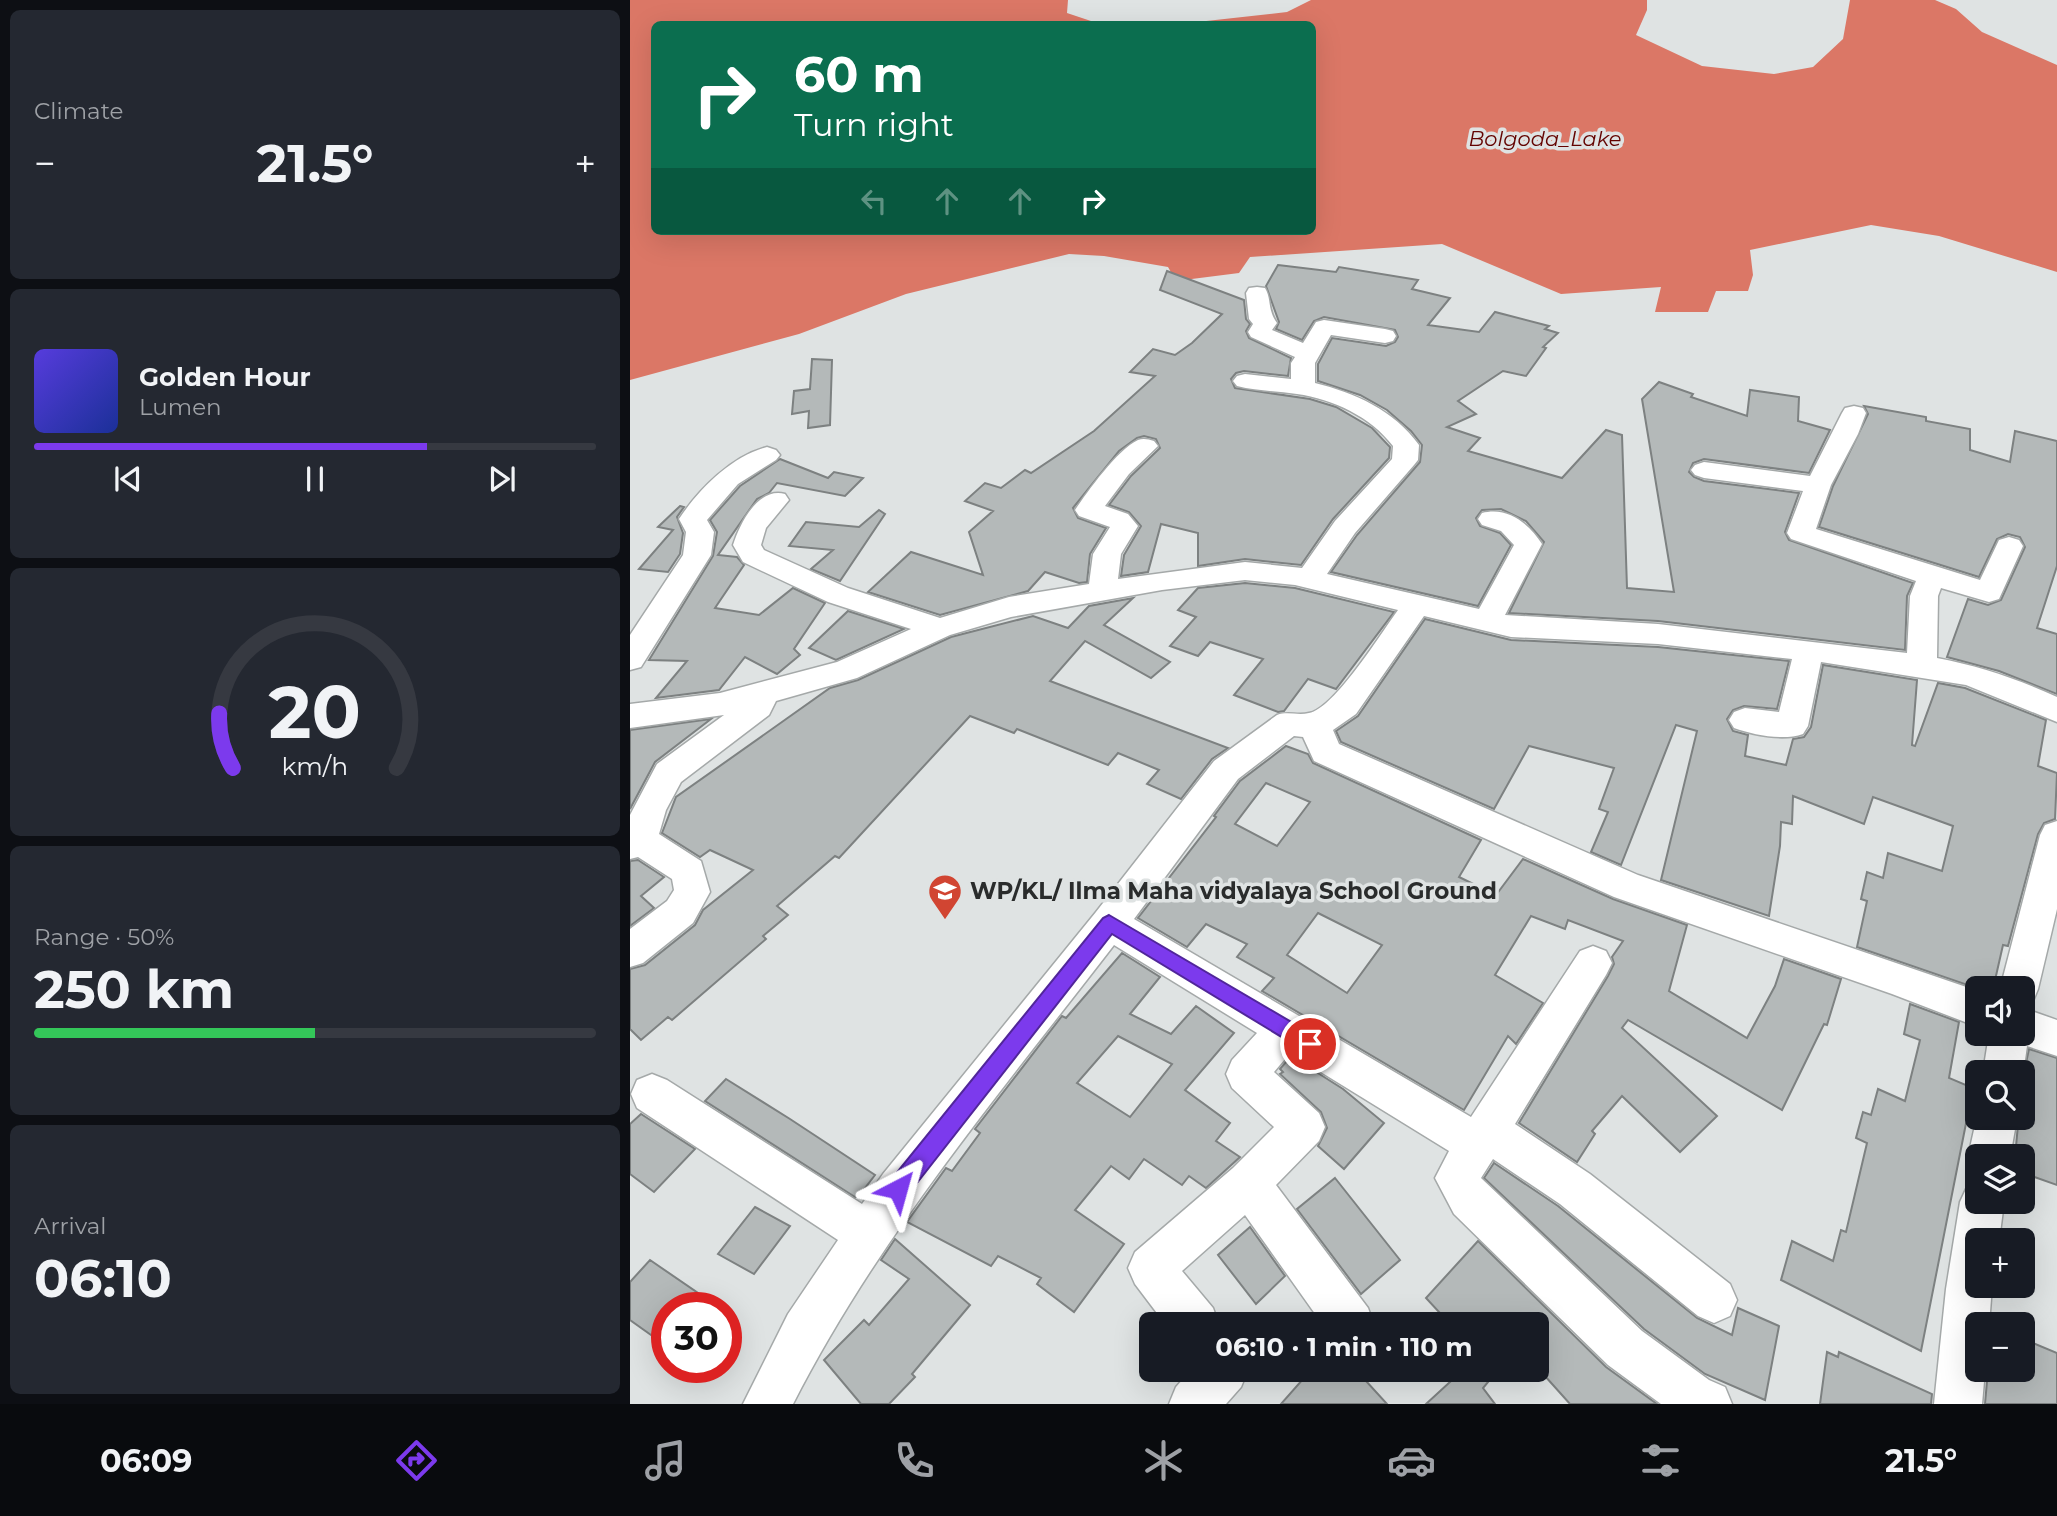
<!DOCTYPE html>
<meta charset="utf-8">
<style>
:root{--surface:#171b24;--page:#242831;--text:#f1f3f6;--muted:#9ea1a6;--line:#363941;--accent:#7c3aed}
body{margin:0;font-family:Montserrat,sans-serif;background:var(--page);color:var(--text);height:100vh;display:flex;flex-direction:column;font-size:26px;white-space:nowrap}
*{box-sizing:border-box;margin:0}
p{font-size:23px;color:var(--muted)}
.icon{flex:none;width:38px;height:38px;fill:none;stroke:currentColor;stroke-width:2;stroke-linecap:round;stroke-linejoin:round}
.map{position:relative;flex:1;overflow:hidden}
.panel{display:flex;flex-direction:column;gap:10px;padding:10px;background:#0d0f14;width:630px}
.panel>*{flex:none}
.banner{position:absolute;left:21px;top:21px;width:665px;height:214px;border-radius:10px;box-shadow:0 7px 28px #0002;background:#0b6e4f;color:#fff;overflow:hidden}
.buttons{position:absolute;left:1335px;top:976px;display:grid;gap:14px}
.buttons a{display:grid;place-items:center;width:70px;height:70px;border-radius:10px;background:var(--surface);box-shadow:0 7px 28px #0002;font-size:35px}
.speed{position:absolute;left:21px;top:1292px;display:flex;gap:14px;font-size:35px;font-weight:700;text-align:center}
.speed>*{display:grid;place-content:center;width:91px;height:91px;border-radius:50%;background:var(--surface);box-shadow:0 7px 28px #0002;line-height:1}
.speed .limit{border:10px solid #d22;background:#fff;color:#111}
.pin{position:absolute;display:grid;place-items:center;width:60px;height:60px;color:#fff;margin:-30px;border:4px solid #fff;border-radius:50%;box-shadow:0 2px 7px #0007}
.me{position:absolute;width:77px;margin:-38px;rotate:39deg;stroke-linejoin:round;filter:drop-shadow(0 0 5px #0008)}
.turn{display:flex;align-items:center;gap:24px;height:147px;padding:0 28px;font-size:32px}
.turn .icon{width:91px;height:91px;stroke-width:2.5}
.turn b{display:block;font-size:49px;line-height:60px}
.lanes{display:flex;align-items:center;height:66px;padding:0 28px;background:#0003;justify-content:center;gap:35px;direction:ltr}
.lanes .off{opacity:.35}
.big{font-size:52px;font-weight:700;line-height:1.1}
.panel .widget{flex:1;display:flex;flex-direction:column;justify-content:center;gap:10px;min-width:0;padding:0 24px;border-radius:10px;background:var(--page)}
.panel .dial{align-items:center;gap:0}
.dial svg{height:182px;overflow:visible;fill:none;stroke:var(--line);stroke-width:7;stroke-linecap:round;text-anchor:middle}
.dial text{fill:var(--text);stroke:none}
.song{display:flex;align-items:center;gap:21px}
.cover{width:84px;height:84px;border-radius:10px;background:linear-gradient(135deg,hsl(250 70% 55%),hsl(230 70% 35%))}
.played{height:7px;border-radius:4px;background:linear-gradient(90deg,var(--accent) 70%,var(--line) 70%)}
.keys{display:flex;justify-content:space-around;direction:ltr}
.heat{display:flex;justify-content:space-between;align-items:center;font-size:38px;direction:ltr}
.charge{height:10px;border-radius:5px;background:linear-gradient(90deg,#34c759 50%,var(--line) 0)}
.trip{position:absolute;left:509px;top:1312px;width:410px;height:70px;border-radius:10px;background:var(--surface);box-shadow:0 7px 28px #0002;font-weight:700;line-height:70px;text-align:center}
.dock{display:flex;height:112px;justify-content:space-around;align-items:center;background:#090b0e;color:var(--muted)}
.dock .icon{width:49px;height:49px}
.dock .on{color:var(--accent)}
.dock b{font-size:32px;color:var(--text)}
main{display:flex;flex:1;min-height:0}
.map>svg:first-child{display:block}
.water{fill:#db7766}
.building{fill:#b4b9b9;stroke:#7d8181;stroke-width:2;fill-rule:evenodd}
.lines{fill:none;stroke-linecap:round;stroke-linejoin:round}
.street-casing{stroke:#a5a9a9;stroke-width:3}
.street{fill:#fff;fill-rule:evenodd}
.route{fill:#7c3aed;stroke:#51269a;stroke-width:2}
.labels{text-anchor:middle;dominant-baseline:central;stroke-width:7;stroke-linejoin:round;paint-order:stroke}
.far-water-label{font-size:21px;font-style:italic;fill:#630300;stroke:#dfe3e3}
.poi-label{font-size:23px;font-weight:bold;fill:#2a2c2c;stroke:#dfe3e3;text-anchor:start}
</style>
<main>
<section class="panel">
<div class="widget"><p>Climate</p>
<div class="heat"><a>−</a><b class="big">21.5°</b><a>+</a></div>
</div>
<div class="widget">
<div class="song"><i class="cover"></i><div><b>Golden Hour</b><p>Lumen</p></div></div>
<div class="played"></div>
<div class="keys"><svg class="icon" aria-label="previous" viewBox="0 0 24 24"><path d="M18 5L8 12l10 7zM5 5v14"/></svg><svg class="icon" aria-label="pause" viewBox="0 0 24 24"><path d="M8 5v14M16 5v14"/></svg><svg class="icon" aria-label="next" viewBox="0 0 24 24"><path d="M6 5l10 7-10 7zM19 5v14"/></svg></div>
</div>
<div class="widget dial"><svg viewBox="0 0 100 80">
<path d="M14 69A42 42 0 1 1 86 69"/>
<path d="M14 69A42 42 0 0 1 8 45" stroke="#7c3aed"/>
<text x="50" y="56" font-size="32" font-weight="700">20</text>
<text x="50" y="72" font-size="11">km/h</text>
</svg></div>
<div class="widget"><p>Range · 50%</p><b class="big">250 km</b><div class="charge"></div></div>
<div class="widget"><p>Arrival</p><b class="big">06:10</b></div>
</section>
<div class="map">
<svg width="1427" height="1404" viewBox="0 0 1427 1404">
<rect width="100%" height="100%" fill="#dfe3e3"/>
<!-- water -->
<path class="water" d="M0,0H438L437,13L470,24H24V231H682V24H549L657,12L681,0H1017V10L1006,35L1072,66L1144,74L1183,67L1213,39L1220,0H1305L1326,9L1352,32L1427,65V272L1309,236L1241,225L1120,250L1123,275L1118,291H1086L1078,312H1025L1031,287L931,294L812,244L620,257L609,273L546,281L538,267L474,256L439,254L276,294L169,334L0,380Z"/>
<!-- building -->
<g class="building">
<path d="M648,265L706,272L709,267L788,280L782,289L820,298L798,325L849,332L865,312L919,326L915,329L928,333L913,347L916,348L896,376L873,371L828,401L846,414L817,427L850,438L838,451L932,478L976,430L992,435L997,588L1044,592L1012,399L1029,382L1063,394L1061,397L1117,416L1120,390L1169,397L1168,421L1200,430L1179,473L1074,459L1063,463L1059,472L1064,477L1074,481L1169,493L1155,532L1159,540L1283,583L1277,596L1275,650L1028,621L879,613L914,542L896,521L871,509L852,510L846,518L850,526L870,533L881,545L848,606L701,572L727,535L790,462L792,445L781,431L757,410L730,395L688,381V364L702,338L756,346L765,342L768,337L765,330L694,317L684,321L672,340L646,329L649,322L636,286Z"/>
<path d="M537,271L614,300L616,319L620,324L616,331L619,338L661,358L658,376L614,371L606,373L601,379L605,388L680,399L706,407L742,428L760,447L759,458L703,519L671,565L615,559L568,566V533L531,524L518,572L491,576L494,555L511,526L499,512L479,505L501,476L530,448L526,439L514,436L507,438L489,451L443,508L448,518L476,528L460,554L457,582L449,583L415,572L398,591L310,615L238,592L281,552L353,575L339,532L363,511L335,501L355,483L371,488L395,470L401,473L464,431L525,376L500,372L523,349L545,355L562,343L592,314L530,290Z"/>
<path d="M182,359L202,360L200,425L178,428L179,411L162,414L164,391L180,389Z"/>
<path d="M1234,406L1296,417V421L1340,429V450L1380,462L1385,431L1427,441V566L1407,628L1427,634V694L1369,671L1317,657L1338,599L1358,605L1371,600L1395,547L1390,537L1378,534L1367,539L1349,577L1189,527L1203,486L1238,414Z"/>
<path d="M150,459L198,478L204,472L233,478L215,496L147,483L139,493L127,499L88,555L107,557L114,565L85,608L129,615L163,588L195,603L164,649L170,655L147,674L115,657L89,690L26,698L57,661L19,660L83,556L87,532L80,520L110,486Z"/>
<path d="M50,506L54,507L47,517L53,533L50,554L38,572L9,569L43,530L28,527Z"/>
<path d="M249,510L255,514L210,581L181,569L203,550L159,546L176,522L229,527Z"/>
<path d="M615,583L665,588L764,612L706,689L678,679L654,711L648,712L604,695L633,659L580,642L568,656L540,646L566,617L548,610L568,588Z"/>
<path d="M503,598L474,625L540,662L521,678L455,641L420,681L598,748L582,759L551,799L517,784L529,770L488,753L478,765L387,729L384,733L340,716L209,858L205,856L147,906L158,915L133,936L136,939L42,1020L38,1017L11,1040L0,1029V969L15,965L65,925L73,910L123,870L80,850L70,857L32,833L46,797L200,688L228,680L321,637L403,616L438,628L459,606Z"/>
<path d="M218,611L274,629L206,660L179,648Z"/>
<path d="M795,619L881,640L1028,647L1159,661L1147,709L1114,706L1103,710L1097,719L1103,731L1118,735L1115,756L1156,765L1163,739L1174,737L1181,727L1193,665L1287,680L1282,745L1285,746L1308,683L1335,688L1416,720L1408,766L1427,773L1425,819L1414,823L1408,834L1378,946L1373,945L1363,989H1349L1227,947L1237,901L1231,899L1237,872L1253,878L1258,853L1312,871L1323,826L1243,797L1234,824L1163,796L1162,824L1151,822L1150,846L1139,916L1031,880L1067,731L1046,725L991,865L961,852L978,812L969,809L984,768L899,746L864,809L711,742L706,731L728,716Z"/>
<path d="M81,719L25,762L0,809V730Z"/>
<path d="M656,746L678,754L683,763L851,840L829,877L866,895L893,859L983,899L1057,925L1039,991L1117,1038L1145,986L1154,959L1211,979L1197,1025L1194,1024L1152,1110L998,1020L992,1028L1087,1116L1050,1152L992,1096L962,1131L965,1134L947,1162L889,1123L978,976L984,964L982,957L993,941L938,920L935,929L901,916L865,975L913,1003L886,1044L878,1036L834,1110L632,991L644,978L607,957L617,944L576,924L557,947L508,918L586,817L584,816L610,781ZM636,783L680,802L647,846L605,824ZM688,913L752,945L717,993L657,955Z"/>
<path d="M8,860L34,877L11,896L24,908L0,926V861Z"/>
<path d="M492,953L530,977L500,1014L541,1034L566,1006L604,1033L555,1090L600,1123L586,1141L610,1157L576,1188L559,1176L552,1185L514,1159L499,1179L481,1166L445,1210L494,1244L444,1312L407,1284L411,1278L368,1256L361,1266L277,1222L316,1168L322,1171L350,1133L345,1129L432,1016L436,1018ZM488,1036L542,1064L500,1117L447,1083Z"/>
<path d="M1280,1004L1329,1022L1319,1078L1343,1088L1291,1351L1151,1280L1162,1241L1203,1261L1211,1230L1216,1232L1237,1143L1226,1138L1233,1112L1241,1115L1248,1089L1275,1101L1290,1040L1274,1034Z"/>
<path d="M1399,1049L1427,1058V1185L1393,1173V1157H1385L1388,1125L1393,1127V1077Z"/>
<path d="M661,1056L713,1089L754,1123L714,1169L688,1146L697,1128L691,1112L650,1074L653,1072L650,1069Z"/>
<path d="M96,1079L160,1119L245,1175L228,1197H225L75,1101Z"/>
<path d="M11,1114L65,1149L24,1192L0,1174V1124Z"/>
<path d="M864,1163L928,1206L1067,1318L1102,1335L1108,1308L1149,1326L1135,1400L1075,1374L1014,1329L854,1178Z"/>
<path d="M705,1178L770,1260L731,1294L667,1209Z"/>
<path d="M125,1207L160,1226L124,1274L88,1254Z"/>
<path d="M620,1227L655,1276L626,1304L588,1255Z"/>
<path d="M265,1239L340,1305L282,1374L285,1377L259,1404H231L194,1360L234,1320L239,1325L279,1279L251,1260Z"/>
<path d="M848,1241L976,1367L1027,1404H940L906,1366V1325H821L796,1298Z"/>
<path d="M20,1260L68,1293L56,1307H37V1330L28,1340L0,1320V1282Z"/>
<path d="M1393,1339L1427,1353V1404H1355L1358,1370H1393Z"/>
<path d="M1197,1352L1208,1357L1209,1352L1302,1394L1301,1404H1190Z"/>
<path d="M681,1370H726L757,1404H651Z"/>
<path d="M833,1370H868L853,1388L865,1404H796Z"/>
</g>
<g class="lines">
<!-- street casing -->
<g class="street-casing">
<g id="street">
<path d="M627,287L635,288C642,300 637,309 647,323L642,330L673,343L686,322L694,320L755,329L763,331L766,336L763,341L755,343L701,335L685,363V383C725,393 764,410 789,445L788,460L784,465L725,533L697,574L849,609L884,545L871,531L852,525L848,519L852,513C878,506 899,524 912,544L875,615L1028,624L1277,653L1280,596L1286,581L1161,539L1157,533L1173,491L1074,478L1065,475L1061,470L1065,465L1074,462L1180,476L1212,413L1215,408L1224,406L1233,408L1236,413L1228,434L1201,485L1186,529L1350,580L1369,540L1379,537L1389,540L1393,546L1369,599L1359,602L1311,588L1308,596L1307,658C1349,666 1388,679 1427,697V722L1336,685L1191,662L1178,726L1173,734C1153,741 1124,735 1104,728L1099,720L1104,712L1115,708L1149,712L1162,659L1028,644L881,637L794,616L726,714L703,730L709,744L1008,875L1348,991V1027L1262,994L984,897L684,761L673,737L664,736L608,779L504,919L841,1117L950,951L963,946L976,951L982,963L976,975L885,1124L960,1174L1100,1284L1107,1300L1100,1316L1084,1323L1068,1316L930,1204L863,1159L851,1178L1012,1331L1079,1380L1095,1387L1102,1404H1031L978,1365L824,1214L805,1178L819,1151L660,1053L644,1072L689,1113L695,1127L689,1141L646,1185L738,1308L744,1325H693L615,1215L552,1271L583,1308L589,1325H536L505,1284L498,1268L505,1252L603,1168L644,1127L602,1088L596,1074L602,1060L627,1033L484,945C370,1093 248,1237 163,1404H113L158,1314L208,1240L7,1108L1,1094L7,1080L22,1074L37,1080L232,1204L253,1174L466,912L584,761L647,715C658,711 668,716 679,713C704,709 752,632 768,610L665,585L615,580L532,590L381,617L320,635L227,678L146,701L139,715L51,782L36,810L29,834L71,861L80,892L63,923L13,963L0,967V929L37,901L44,890L42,879L8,857L0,859V815L27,764L94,715L0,728V704L90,693L207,662L281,629L198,602L113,562L103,545C110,523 128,487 155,494L159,500L136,528L131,545L134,550L218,588L310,618L379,597L459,584L463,554L480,527L449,516L445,510C458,491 487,450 508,440C513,438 518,439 524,441L528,446L499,474L475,506L498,514L508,526L491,554L488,579L615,562L672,568L705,521L762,459L763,446C741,417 703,399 667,394C647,391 627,391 607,386L603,381L607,376L615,374L661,379V363L665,357L621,337L618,332L623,324L619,319L616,293L619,288Z"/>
<path d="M137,447L146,450L150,455L146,460L108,484L77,520L84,532L81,555L11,667L0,670V635L53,555L56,532L49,519C69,489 102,456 137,447Z"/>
<path d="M1427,821V909L1408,989L1403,1001L1393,1005V989H1370L1410,835L1415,825Z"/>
<path d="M1393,1008L1427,1020V1056L1397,1046L1393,1074L1353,1073L1359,1034H1393Z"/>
<path d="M1348,1112V1118H1387L1380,1157H1348V1173L1344,1172L1338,1157Z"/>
<path d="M1348,1182V1202H1374L1369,1241H1348V1286H1362L1359,1325H1348V1370H1355L1352,1404H1304L1316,1289L1330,1202L1337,1187Z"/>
<path d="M561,1370H618L611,1387L596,1404H539L546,1387Z"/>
</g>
</g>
<!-- street -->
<use href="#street" class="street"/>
</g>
<!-- route -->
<path class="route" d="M479,915L687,1037L690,1044L687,1050L680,1053L673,1050L482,934L276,1197L268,1200L260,1197L257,1189L260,1181L473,918Z"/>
<!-- icons -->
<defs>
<g id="school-pin" transform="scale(1.75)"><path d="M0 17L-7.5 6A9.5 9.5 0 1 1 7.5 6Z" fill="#d14532" stroke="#dfe3e3"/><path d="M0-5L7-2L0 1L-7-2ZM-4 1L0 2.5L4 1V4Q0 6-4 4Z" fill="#fff"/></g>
</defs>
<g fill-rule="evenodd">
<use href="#school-pin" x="315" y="891"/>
</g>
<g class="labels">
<!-- far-water labels -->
<g class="far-water-label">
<text x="915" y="138">Bolgoda_Lake</text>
</g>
<!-- poi labels -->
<g class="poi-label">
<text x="340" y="891">WP/KL/ Ilma Maha vidyalaya School Ground</text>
</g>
</g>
</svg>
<div class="buttons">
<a><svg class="icon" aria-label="sound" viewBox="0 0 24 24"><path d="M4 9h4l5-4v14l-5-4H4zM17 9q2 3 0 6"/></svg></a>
<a><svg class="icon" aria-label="search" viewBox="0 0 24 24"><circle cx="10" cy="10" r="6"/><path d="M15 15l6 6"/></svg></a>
<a><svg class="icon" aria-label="layers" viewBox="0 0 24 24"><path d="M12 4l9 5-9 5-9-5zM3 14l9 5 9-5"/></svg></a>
<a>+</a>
<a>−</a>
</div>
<div class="speed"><div class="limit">30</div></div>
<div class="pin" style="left:680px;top:1044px;background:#d93025"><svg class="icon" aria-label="arrive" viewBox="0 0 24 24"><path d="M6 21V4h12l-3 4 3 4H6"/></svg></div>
<svg class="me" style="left:268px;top:1189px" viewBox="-20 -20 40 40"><path d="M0-17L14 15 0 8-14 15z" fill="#7c3aed" stroke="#fff" stroke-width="4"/></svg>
<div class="trip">06:10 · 1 min · 110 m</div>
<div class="banner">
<div class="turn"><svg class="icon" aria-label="right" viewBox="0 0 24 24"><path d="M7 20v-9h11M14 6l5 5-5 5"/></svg><div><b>60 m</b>Turn right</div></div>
<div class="lanes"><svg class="icon off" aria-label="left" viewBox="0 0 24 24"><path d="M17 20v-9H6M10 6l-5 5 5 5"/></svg><svg class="icon off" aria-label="ahead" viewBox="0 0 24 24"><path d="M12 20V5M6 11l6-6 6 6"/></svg><svg class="icon off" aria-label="ahead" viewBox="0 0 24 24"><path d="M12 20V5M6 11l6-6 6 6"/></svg><svg class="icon" aria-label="right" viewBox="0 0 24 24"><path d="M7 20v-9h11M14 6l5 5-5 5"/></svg></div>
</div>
</div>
</main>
<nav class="dock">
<b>06:09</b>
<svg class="icon on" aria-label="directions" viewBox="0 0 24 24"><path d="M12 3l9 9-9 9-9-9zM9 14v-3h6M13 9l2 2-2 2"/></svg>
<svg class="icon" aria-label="music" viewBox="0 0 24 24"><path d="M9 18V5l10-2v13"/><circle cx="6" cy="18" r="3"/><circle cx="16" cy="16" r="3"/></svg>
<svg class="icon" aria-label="phone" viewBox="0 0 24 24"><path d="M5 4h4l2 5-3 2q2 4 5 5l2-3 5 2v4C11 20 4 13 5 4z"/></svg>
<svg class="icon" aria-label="climate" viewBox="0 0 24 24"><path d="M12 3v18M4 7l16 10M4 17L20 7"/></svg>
<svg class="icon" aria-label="car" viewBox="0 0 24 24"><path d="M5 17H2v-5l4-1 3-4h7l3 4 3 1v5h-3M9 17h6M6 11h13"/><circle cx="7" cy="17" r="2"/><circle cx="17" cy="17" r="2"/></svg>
<svg class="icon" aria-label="filters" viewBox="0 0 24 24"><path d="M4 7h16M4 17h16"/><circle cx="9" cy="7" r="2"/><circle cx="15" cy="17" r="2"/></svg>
<b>21.5°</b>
</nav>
